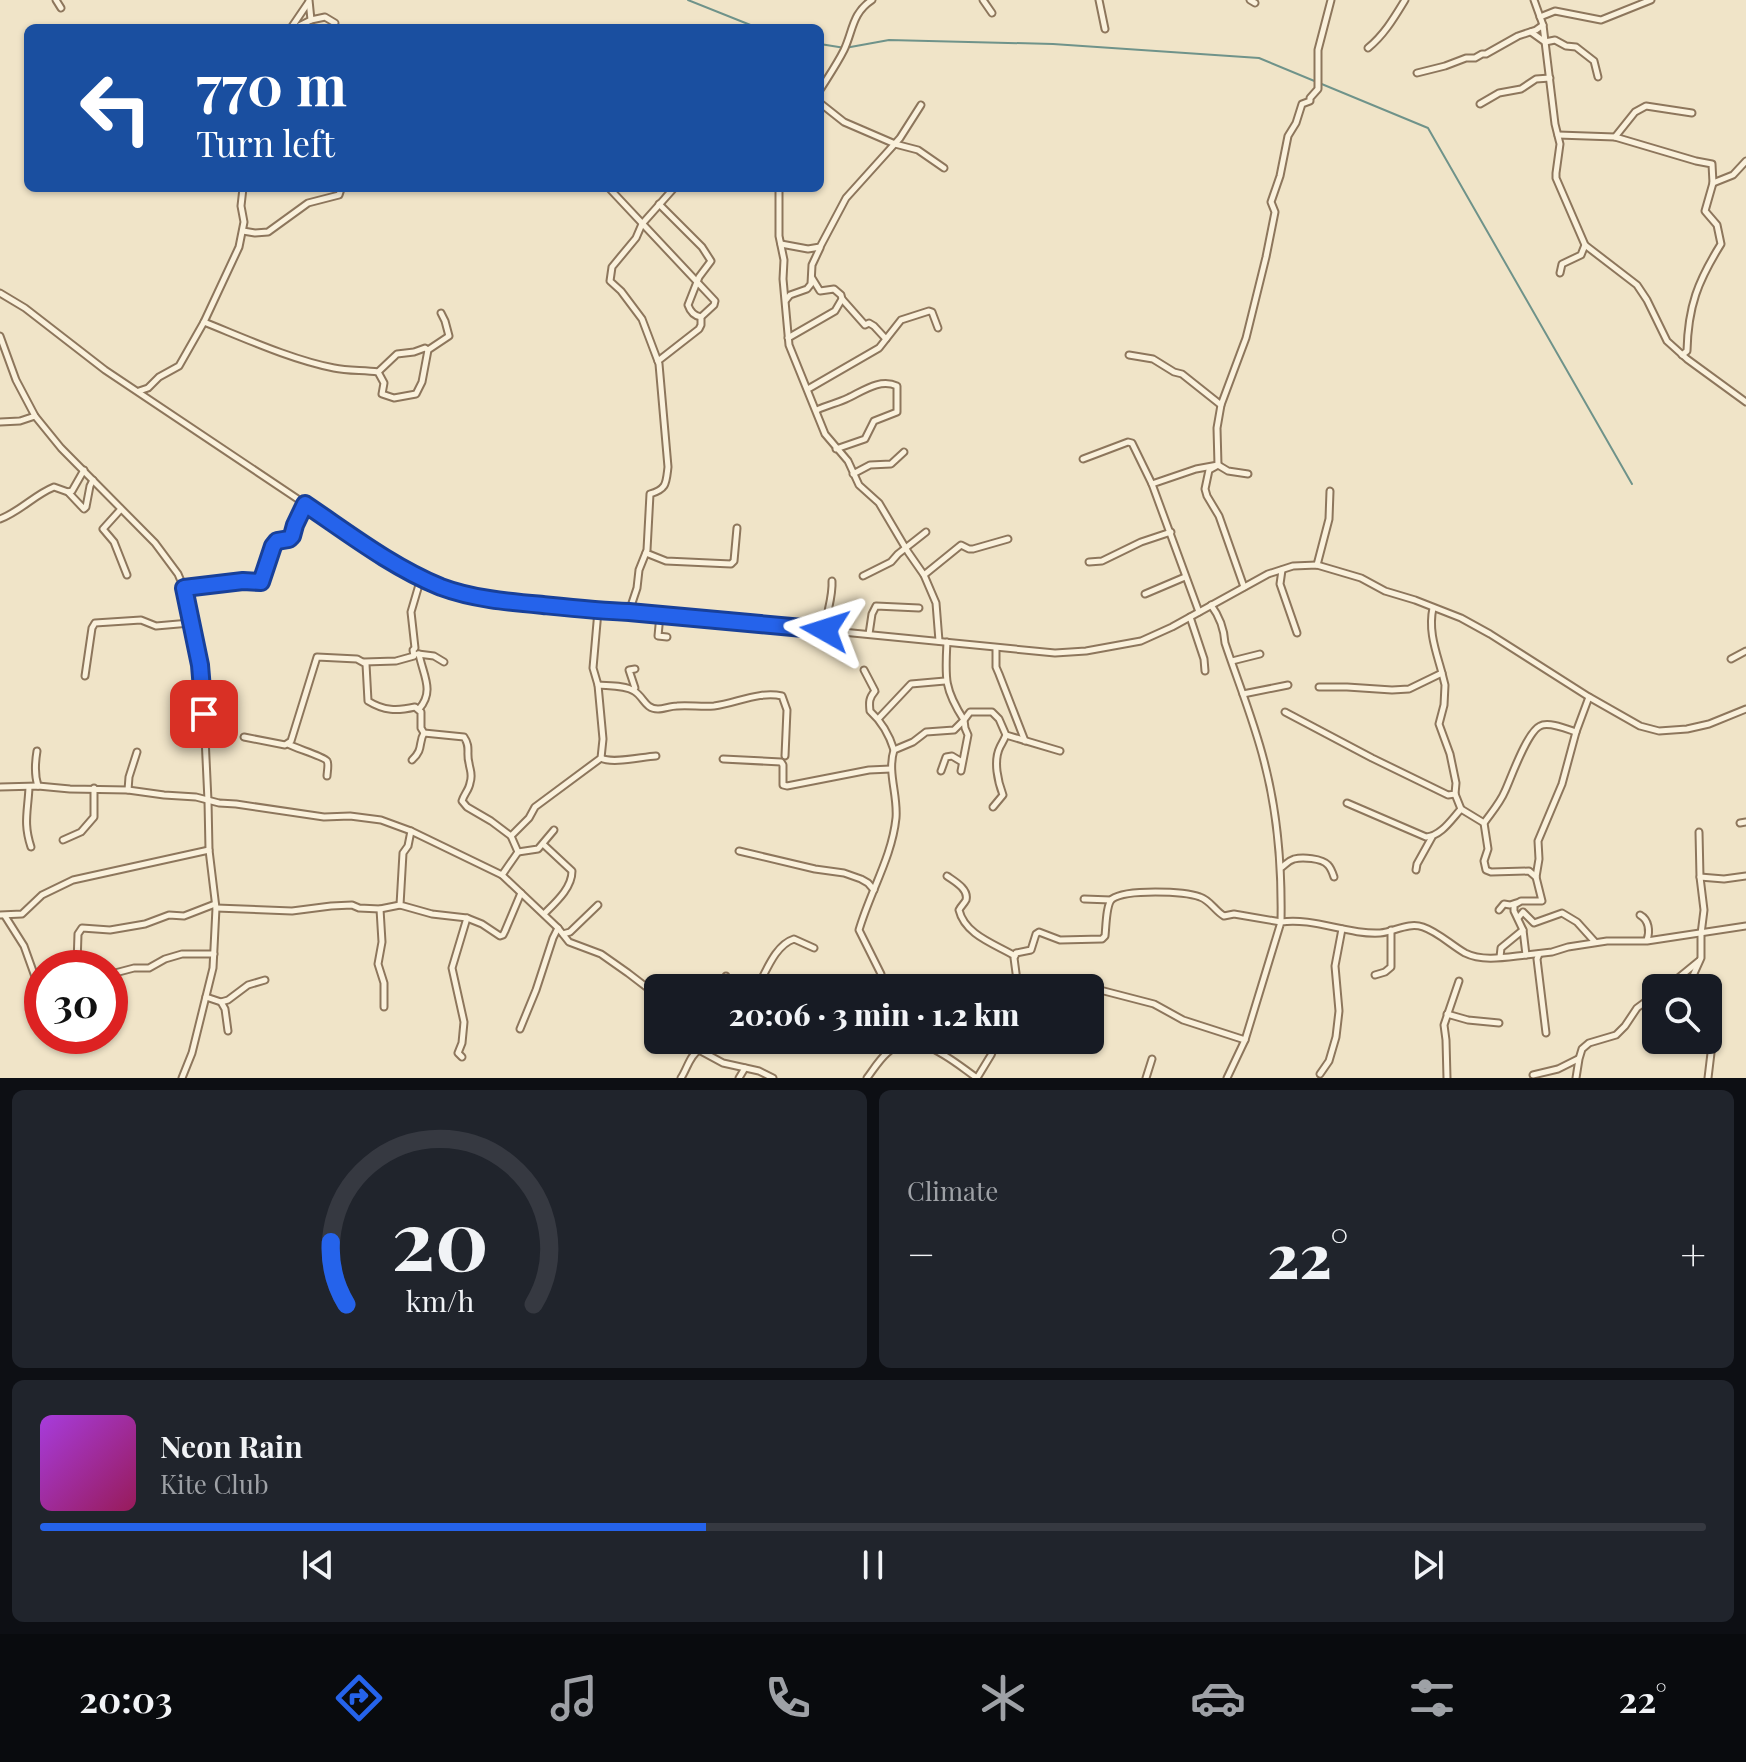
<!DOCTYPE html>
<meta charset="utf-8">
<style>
:root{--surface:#171b24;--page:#20242c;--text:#f1f3f6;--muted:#9ea1a6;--line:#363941;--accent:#2563eb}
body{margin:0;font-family:"Playfair Display",serif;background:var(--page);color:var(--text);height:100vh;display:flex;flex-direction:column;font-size:30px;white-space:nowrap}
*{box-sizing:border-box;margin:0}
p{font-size:26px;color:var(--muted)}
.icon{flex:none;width:44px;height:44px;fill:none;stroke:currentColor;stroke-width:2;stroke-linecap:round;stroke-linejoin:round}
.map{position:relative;height:1078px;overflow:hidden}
.details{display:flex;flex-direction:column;gap:12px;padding:12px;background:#0d0f14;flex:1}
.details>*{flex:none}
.banner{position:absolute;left:24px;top:24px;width:800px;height:168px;border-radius:12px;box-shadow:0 2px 6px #0004;background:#1a4fa0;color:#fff;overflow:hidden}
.buttons{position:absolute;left:1642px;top:974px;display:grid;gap:16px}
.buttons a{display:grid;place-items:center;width:80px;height:80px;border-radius:12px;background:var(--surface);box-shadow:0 2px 6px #0004;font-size:40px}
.speed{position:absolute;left:24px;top:950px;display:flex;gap:16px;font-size:40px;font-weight:700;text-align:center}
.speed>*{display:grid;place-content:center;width:104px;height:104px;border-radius:50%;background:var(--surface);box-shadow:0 2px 6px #0004;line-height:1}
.speed .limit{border:12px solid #d22;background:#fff;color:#111}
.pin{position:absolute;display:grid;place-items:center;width:68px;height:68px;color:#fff;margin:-34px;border-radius:16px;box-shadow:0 4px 12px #0006}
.me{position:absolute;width:88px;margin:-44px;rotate:276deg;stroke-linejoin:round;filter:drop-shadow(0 0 6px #0008)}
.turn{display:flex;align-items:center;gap:28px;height:168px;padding:0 40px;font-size:36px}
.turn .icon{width:104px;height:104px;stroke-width:2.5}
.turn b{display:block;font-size:56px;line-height:68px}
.big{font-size:60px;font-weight:800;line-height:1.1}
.details .tile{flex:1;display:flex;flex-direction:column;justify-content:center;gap:12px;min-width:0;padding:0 28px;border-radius:12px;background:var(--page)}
.details .dial{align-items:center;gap:0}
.dial svg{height:208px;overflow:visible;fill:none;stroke:var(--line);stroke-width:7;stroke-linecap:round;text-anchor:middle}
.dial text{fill:var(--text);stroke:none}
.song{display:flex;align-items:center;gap:24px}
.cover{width:96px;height:96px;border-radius:12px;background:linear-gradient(135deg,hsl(280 70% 55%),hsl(330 70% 35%))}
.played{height:8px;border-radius:4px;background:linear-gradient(90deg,var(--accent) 40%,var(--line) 40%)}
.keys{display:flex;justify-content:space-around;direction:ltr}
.heat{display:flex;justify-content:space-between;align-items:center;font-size:44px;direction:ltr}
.details .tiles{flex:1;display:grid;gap:12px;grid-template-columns:1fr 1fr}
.tile:last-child{grid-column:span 2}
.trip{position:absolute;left:644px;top:974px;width:460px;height:80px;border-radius:12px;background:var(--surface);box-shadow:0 2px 6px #0004;font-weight:800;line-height:80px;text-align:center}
.menu{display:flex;height:128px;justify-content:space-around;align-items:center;background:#090b0e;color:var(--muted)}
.menu .icon{width:56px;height:56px}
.menu .current{color:var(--accent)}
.menu b{font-size:36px;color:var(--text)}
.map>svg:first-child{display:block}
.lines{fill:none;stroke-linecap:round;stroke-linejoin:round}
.stream{stroke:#6f938a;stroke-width:2}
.minor-casing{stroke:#8d765c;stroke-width:9}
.minor{stroke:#faf1dc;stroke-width:5}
.route-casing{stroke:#184099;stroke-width:20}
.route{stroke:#2563eb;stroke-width:14}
</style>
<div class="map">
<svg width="1746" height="1078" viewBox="0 0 1746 1078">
<rect width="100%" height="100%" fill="#f0e4c8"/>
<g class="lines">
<!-- stream -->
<g class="stream">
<path d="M688,0L758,28"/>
<path d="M820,44L845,48L889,40L1053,44L1259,58L1428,128L1632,484"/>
</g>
<!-- minor casing -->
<g class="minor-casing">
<g id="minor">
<path d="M56,0L61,8"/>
<path d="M983,0L992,13"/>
<path d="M1099,0L1105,29"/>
<path d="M1250,0L1255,3"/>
<path d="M1534,0L1543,25L1555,124L1560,144L1556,173V178L1585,245L1637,285L1647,300L1667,341L1687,359L1746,402"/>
<path d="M1540,17L1555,11L1601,20L1651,0"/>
<path d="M311,20L325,17L335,23"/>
<path d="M291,28L308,3"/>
<path d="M295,28L311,20L309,0"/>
<path d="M1531,32L1545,42L1555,40L1566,46L1576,47L1594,61L1598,77"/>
<path d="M1368,48C1384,35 1394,18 1405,0"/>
<path d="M1417,73L1445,66L1466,58H1475L1482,54H1486L1518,36L1536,30L1543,25"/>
<path d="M820,90C828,77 837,64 844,50C853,31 852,13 872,0"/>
<path d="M820,103L844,122L895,144L918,150L944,168"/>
<path d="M1480,104L1499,93L1521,89L1536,79L1550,78"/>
<path d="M1558,135L1615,137L1696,161L1712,164L1713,183L1705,211L1717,225L1721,244C1698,281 1688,306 1687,351L1682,355"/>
<path d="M1615,137L1635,112L1646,106L1692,113"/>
<path d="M1713,183L1733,175L1746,161"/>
<path d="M609,188L715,301L714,305L701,317V325L699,329L658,361"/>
<path d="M779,188V236L784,260L783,279L789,345L825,434L848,461L859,485L879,503L908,552L924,575L936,603L939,641"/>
<path d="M659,204L702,247L711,261L699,277L688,305C690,311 694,316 701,317"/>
<path d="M243,231L255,233L268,232L308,203L339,195L341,189"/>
<path d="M781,244L808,249L820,247L846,198L900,138L921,105"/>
<path d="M1560,273L1562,264L1581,255L1585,245"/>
<path d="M0,293L25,308L105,370L344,530L421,578L445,588L508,602L771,625L1055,653L1086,651L1141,641L1172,627L1268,574L1293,566L1317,565L1361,578L1385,591L1415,600L1461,618L1490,634L1589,697L1640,726L1659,731L1687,729L1709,724L1746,709"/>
<path d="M842,299L865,325L869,323L874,326L886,339"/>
<path d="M786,300L790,295L807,289L811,284L812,265L820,248"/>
<path d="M204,322C244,338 292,360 334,368C348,371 364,370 378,372L384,383L382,394L394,398L416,394L422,382L428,350L449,336L445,321L441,313"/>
<path d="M0,336L16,380L35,416L61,448L155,543L178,574L184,588L200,665L203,694L208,801L209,850L216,908L213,968L192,1053L182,1078"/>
<path d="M788,338L835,311L842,299L841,295L834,289L820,291L812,278"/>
<path d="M1129,355L1153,359L1174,372L1182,374L1221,405"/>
<path d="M378,372L397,354L414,352L425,348L428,350"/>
<path d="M808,389L879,348L901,320L929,311L932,312L938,328"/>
<path d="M139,391L148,388L159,377L179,366L204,322L239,247L244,222L241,206L243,188"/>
<path d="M817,410C827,405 838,403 848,398C863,391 880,378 897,386V412L874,421L865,439L836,449"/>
<path d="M0,422L20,421L35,416"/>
<path d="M1083,459L1128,442L1132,443L1152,484"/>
<path d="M853,474L870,465L891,464L904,452"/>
<path d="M68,492L84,509L86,507L90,486L93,480"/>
<path d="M121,509L103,529L114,542L127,575"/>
<path d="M0,519C21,511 34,495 54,487L68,492L72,491L84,470"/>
<path d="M646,553L666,561L731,564L734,561L737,528"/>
<path d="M1089,562L1102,561L1141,542L1171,532"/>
<path d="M1317,565L1329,519L1330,491"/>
<path d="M1282,570L1280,584L1297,633"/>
<path d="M924,575L961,545L969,549H973L1008,539"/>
<path d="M863,576L891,562L898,554L926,532"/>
<path d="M1244,587L1219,516L1207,496L1205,489L1209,470L1218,465L1217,428L1221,405L1246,338L1266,257L1275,212L1271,202L1280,176L1288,136L1296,123L1302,104L1310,101V98L1318,89V50L1331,0"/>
<path d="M184,588L243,581L261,582L273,546L277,541L289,539L292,536L295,525L305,504"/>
<path d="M1145,594L1185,577"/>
<path d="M629,612L637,588L639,570L647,550L650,494C667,489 666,483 668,467L659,364L642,319L621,291L610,281L612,267L636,238L642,224L674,188"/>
<path d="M1199,612L1152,484L1196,469L1218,465L1228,471L1248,474"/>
<path d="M660,615L658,636L667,637"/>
<path d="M1190,617L1204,659L1205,671"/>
<path d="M825,630C826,613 833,598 832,581"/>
<path d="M869,634L872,614L876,606L919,608"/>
<path d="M996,648V667L999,674L1025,741"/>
<path d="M418,654L434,656L444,662"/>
<path d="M419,654C423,675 435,691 419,709"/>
<path d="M1731,659L1746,651"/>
<path d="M1232,661L1260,654"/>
<path d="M364,662L396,661L414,656L413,650L415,648L411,612L421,578"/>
<path d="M864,670L875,691C869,698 869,702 870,711C882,722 889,734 894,750"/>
<path d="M85,676L92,628L95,623L141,620L156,626L190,623"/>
<path d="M598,685C608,686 625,685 634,691C644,697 645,709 658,709C664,709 670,706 677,706C689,705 702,707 714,706C737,703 759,691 782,696L787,710L785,756"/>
<path d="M1319,687H1347L1392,690L1409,689L1442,673C1436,651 1428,631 1433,608"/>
<path d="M633,690L635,688L629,670L635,669"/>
<path d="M1243,694L1288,685"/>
<path d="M1589,697L1576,732L1562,784L1538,841L1539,859L1536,877L1542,901H1521L1514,905V911L1523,930L1526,955L1552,952L1568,947L1607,941H1647L1746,926"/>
<path d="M1285,712L1372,758L1448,795L1455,794L1456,783L1450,754L1439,724L1444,705L1445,685L1442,673"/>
<path d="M879,718L911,684L945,681"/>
<path d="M244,737L285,745L291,741L317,657L357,659L366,664L368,701C384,711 397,711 415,707L421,712V728L424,733L464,737C471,747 466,753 469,763C470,771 473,774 470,783C469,790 464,794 462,801L467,807L491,821L511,836"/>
<path d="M288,744C295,748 325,757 327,761C329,764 327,773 327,776"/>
<path d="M37,751C35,763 34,774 38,786"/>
<path d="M601,758C612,764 641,757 656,756"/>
<path d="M723,759L781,762L783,765V785L787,786L869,770L891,769"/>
<path d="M412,760C424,749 418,743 424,733"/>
<path d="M941,771L946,757L952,756L962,762"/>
<path d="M961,771L968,735L965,728L964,720L970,712H992L999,719L1006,735L1060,751"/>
<path d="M0,787L38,786L70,789L128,790L164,795L196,797L219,803L236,804L324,817L350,816L381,820L411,831L502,875L558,928L569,942L601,954L628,973L658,996"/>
<path d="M29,787C28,811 23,823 31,847"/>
<path d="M128,790L129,777L137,752"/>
<path d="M1347,803L1426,837C1441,836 1451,820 1461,809L1455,794"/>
<path d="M993,807L1003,795C998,782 993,761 1000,747C1002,743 1004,740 1006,735"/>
<path d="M1461,809L1484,823"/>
<path d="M1740,823L1746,822"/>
<path d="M411,831L408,846L403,853L400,905L432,914L467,918L482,924L500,936L503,935L505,931L521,893"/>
<path d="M63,840L81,832L94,817V788"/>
<path d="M543,844L572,871C572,888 556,902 544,914"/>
<path d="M739,851L815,869L844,873L861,879L868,883L874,890"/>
<path d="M518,852L538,849L554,830"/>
<path d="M1282,867C1287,863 1288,861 1294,859C1302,857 1322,858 1328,865C1330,867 1333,874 1334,877"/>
<path d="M1416,870L1417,864L1432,837"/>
<path d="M502,875L518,852L511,836L529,818L535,807L601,758L603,739L598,685L593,668L598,611"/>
<path d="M947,876C954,881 969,889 966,900C964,904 961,906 959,910C965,935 995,944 1015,956"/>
<path d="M1536,877L1529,871L1491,872L1486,870L1484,861L1488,849L1484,823C1491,813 1500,803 1505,791C1511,778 1527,732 1540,726C1548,721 1567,729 1576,732"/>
<path d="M1700,877L1724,879L1746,876"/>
<path d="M1084,899L1111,900"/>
<path d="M216,908L292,911L331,906L352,905L359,908L380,909L400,905"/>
<path d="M380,909L382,942L378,964L384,983V1007"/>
<path d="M1499,910L1504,904L1510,905L1516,903"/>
<path d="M0,915L22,914L42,895L73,880L209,850"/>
<path d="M1640,915C1649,920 1650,931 1647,940"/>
<path d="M5,916L24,946L38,985L40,988L42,987"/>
<path d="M1518,918L1523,912L1534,923L1562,913L1577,922L1595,942"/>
<path d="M563,934L570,932L598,905"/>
<path d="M1539,954L1537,959L1546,1033"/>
<path d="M1500,957L1501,948L1523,930"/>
<path d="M70,968L77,964L78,934L82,928L110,930L145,924L169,915L184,916L215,904"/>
<path d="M115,973L134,968H149L165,959L182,954H214"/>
<path d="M1375,975L1385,972L1391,967V930"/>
<path d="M721,988L726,976"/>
<path d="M757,988C766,972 775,945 794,939L814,948"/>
<path d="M869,988C876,984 882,983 881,974L859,930C870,892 892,857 896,818C898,795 887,772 894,750L913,742L926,732L954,730L964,720C944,689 945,678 947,642"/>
<path d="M1018,988L1014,958L1016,953L1031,950L1036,934L1039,932L1060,940L1102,939L1105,936C1106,928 1106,904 1112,899C1126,889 1184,891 1200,897C1210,900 1215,911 1224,916L1234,914L1281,922C1282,868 1278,814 1264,761C1254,721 1238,682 1225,643C1224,628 1220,617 1211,605"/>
<path d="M1666,988L1699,961"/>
<path d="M1691,988L1692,978L1701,958V934L1704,910L1700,877L1699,832"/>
<path d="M1100,990L1154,1004L1183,1020L1245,1040"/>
<path d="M206,997L221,1002L228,1000L248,985L265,980"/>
<path d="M221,1002L225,1009L228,1031"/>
<path d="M1447,1014L1468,1020L1499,1023"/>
<path d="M520,1029L536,990L553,938L558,928"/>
<path d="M702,1040L699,1050L723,1063L759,1071L773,1078"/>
<path d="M462,1057L458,1053L462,1043L464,1022L452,968L467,918"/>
<path d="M1320,1074L1329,1061L1336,1037L1339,1011L1335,966L1342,929"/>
<path d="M1533,1075L1558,1069L1578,1059"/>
<path d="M681,1078C687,1069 690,1055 699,1050"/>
<path d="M739,1078L745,1068"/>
<path d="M867,1078C873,1070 879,1060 887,1053C917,1027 952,1061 977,1078"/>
<path d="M977,1078L991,1055L997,1040"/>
<path d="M1146,1078L1152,1059"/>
<path d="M1227,1078L1245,1040L1281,922C1313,917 1348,935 1380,933C1394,932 1408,922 1423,927C1438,932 1451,945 1465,953C1483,962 1507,957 1526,955"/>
<path d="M1447,1078L1446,1040L1444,1025L1459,981"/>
<path d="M1576,1078L1579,1059L1582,1049L1589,1043L1616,1035L1625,1026L1637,1008L1656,994"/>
<path d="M1708,1078L1711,1053L1708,1040"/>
</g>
</g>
<!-- minor -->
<use href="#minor" class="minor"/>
</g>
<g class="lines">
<!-- route casing -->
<g class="route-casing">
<path id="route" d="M204,714L200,665L184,588L243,581L261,582L273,546L277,541L289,539L292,536L295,525L305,504C348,533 392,567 441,587C473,599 509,602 543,605C572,608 600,611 629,612L825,630"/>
</g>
<!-- route -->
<use href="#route" class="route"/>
</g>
</svg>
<div class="buttons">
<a><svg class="icon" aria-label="search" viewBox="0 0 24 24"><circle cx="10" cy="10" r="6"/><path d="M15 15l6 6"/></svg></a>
</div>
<div class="speed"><div class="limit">30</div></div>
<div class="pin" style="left:204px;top:714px;background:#d93025"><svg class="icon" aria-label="arrive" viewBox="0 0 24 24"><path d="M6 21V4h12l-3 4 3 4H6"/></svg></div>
<svg class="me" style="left:825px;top:630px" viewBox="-20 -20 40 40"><path d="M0-17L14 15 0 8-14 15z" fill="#2563eb" stroke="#fff" stroke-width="4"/></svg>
<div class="trip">20:06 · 3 min · 1.2 km</div>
<div class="banner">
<div class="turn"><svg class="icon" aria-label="left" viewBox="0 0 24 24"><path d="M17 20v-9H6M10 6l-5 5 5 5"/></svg><div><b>770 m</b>Turn left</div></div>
</div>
</div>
<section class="details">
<div class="tiles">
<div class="tile dial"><svg viewBox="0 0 100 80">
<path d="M14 69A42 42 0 1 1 86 69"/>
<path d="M14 69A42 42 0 0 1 8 45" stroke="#2563eb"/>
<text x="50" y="56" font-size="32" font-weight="700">20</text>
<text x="50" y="72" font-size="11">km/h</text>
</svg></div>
<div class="tile"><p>Climate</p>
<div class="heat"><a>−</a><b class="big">22°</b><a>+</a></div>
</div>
<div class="tile">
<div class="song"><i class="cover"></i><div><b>Neon Rain</b><p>Kite Club</p></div></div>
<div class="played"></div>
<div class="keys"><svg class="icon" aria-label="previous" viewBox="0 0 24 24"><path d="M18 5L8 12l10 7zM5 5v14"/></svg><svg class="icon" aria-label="pause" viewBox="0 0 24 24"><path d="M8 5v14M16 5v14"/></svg><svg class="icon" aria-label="next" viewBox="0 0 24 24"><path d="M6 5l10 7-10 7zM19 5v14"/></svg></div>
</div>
</div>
</section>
<nav class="menu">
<b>20:03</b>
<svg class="icon current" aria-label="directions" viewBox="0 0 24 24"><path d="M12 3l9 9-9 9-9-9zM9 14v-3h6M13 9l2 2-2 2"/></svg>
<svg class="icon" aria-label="music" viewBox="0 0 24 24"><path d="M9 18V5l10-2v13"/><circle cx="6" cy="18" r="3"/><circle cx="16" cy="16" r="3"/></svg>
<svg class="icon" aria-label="phone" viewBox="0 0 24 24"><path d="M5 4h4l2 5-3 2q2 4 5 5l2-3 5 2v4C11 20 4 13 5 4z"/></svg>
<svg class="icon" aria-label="climate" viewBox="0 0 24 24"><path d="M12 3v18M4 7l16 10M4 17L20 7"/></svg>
<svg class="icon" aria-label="car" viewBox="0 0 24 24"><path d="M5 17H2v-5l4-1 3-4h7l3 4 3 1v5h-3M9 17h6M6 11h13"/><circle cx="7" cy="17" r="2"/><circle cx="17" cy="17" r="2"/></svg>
<svg class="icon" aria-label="filters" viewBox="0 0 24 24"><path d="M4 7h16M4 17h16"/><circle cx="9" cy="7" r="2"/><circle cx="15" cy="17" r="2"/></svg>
<b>22°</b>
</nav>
